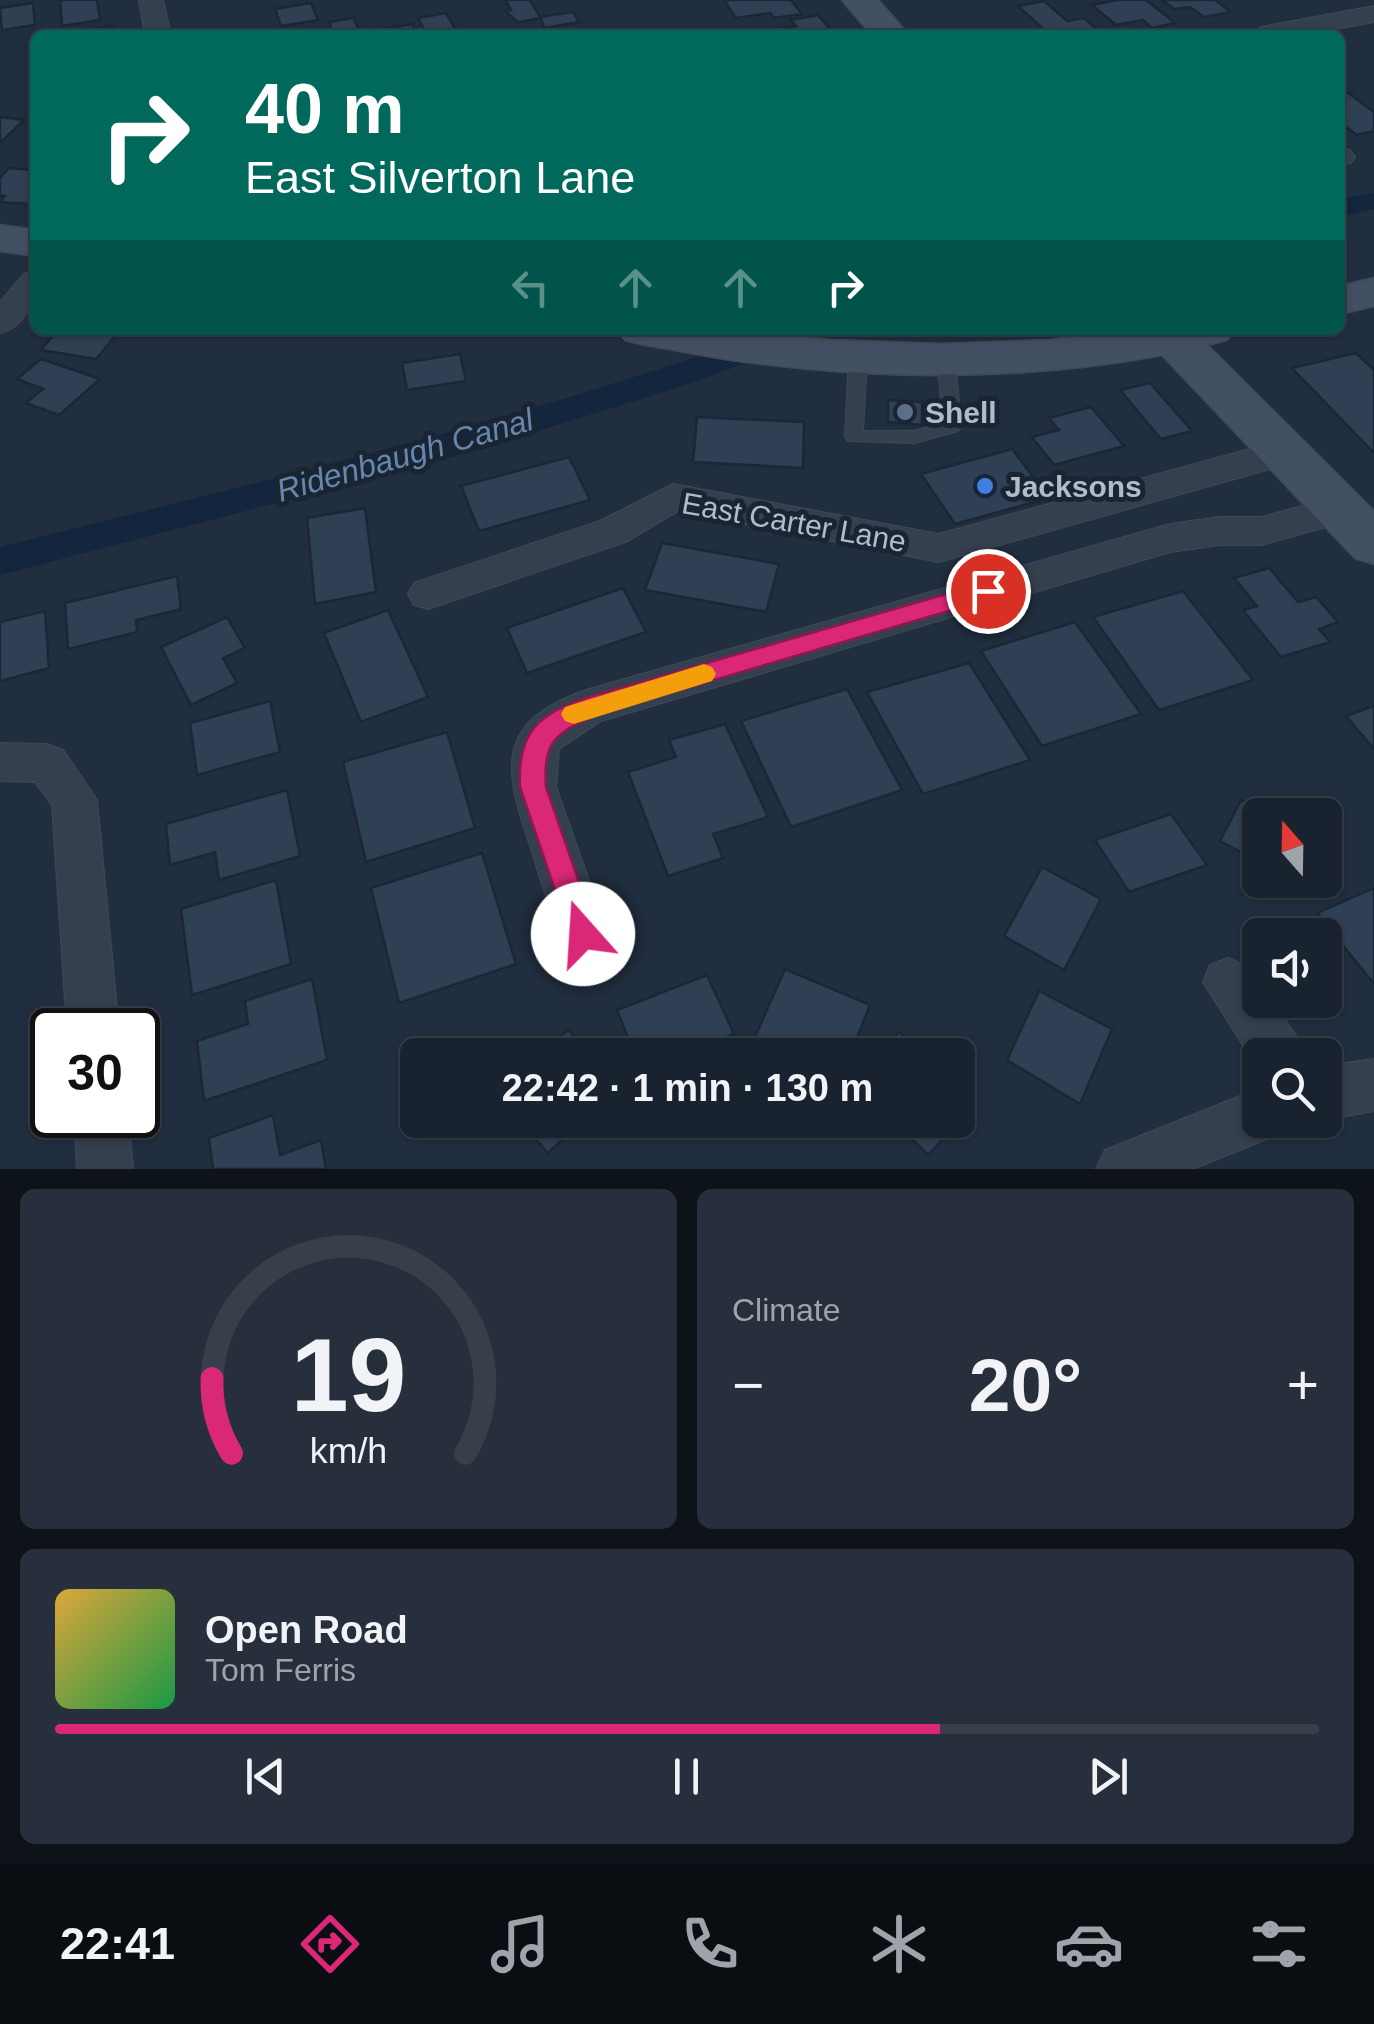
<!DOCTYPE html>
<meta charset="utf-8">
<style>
:root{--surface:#19222f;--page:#262f3b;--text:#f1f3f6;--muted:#9fa4aa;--line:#373f4b;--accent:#db2777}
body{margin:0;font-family:Helvetica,sans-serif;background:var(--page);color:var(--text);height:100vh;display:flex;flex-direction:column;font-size:38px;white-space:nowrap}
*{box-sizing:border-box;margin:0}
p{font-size:32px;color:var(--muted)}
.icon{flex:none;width:55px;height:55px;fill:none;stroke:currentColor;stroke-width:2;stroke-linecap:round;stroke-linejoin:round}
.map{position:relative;height:1169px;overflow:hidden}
.sheet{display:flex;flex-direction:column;gap:20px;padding:20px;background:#0e131a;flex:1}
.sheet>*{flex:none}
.banner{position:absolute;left:30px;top:30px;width:1315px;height:305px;border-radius:15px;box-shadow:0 2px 8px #0004,0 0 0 2px var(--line);background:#00695c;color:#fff;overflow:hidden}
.needle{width:65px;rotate:340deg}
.fabs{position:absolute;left:1242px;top:798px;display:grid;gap:20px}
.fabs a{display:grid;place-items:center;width:100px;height:100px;border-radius:15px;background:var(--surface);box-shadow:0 2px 8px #0004,0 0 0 2px var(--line);font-size:50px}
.speed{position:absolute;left:30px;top:1008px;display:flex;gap:20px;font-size:50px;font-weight:700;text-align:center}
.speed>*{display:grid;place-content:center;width:130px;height:130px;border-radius:50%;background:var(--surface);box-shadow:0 2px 8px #0004,0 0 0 2px var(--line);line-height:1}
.speed .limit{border:5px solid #111;border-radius:15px;background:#fff;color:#111}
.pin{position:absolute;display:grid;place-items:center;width:85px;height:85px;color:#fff;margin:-42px;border:5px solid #fff;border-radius:50%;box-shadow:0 2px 10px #0007}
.me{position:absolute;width:110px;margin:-55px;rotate:341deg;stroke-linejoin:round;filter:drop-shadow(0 0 8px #0008)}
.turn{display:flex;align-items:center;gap:35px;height:210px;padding:0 50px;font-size:45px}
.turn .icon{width:130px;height:130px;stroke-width:2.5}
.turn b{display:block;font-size:70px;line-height:85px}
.lanes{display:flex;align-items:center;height:95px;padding:0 50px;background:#0003;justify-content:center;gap:50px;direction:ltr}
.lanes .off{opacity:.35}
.big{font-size:75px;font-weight:600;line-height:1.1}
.sheet .widget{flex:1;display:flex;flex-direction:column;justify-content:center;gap:15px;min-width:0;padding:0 35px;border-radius:15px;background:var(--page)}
.sheet .dial{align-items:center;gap:0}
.dial svg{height:260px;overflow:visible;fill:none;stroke:var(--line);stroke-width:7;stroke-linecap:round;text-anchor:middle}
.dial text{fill:var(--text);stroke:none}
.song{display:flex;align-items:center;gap:30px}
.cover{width:120px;height:120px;border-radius:15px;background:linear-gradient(135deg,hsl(40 70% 55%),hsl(140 70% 35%))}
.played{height:10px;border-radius:5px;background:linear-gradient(90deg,var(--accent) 70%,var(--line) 70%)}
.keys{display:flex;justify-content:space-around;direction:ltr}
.heat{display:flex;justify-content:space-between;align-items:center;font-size:55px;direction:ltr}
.sheet .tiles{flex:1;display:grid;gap:20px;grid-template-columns:1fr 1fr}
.widget:last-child{grid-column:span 2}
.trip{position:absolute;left:400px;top:1038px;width:575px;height:100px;border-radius:15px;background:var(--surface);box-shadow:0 2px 8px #0004,0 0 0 2px var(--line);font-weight:600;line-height:100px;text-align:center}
.tabs{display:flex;height:160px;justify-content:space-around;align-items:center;background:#0a0e13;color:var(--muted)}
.tabs .icon{width:70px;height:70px}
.tabs .on{color:var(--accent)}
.tabs b{font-size:45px;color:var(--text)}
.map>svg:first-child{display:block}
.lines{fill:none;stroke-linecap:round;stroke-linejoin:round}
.canal{fill:#13263e;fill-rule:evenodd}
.building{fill:#2f4054;stroke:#1c2736;stroke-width:2.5}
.lane-casing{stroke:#3e4958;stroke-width:2}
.street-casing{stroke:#3e4958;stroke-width:2}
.secondary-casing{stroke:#3e4958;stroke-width:3}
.lane{fill:#35404f;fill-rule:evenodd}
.street{fill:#35404f;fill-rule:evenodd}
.secondary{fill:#434f63;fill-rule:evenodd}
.route{fill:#db2777;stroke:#8e194d;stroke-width:2.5}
.slow{fill:#f59e0b}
.service-dot{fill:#5c6f8a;stroke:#1a2534;stroke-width:4}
.shop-dot{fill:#3f7fe0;stroke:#1a2534;stroke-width:4}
.labels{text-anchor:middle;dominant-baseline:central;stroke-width:10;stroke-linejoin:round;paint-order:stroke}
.poi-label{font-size:30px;font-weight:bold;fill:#b1bbca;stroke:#1a2534;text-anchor:start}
.street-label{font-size:30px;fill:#b1bbca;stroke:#1a2534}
.water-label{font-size:32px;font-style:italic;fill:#6686ad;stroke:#1a2534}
</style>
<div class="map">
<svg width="1374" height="1169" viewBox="0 0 1374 1169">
<rect width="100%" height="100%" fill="#212e3f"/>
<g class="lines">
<!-- canal -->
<g class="canal">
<path d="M1374,193V209L1340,217V199Z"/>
<path d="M773,330H820L815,337L680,387L460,455L0,575V547C260,482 520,421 773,330Z"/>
</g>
</g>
<!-- building -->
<g class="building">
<path d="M60,0H97L100,20L62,26Z"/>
<path d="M505,0H530L540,17L573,12L579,22L544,28L541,18L518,22L505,11L511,10Z"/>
<path d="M724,0H791L802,14L774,18L770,13L736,18Z"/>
<path d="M1117,0H1146L1175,23L1152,28L1143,20L1116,25L1092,5Z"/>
<path d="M1162,0H1215L1231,12L1204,17L1190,7L1174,9Z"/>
<path d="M1044,1L1067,21L1084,18L1103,35H1050L1018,6Z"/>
<path d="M33,3L35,25L2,30L0,8Z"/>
<path d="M311,3L318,20L281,26L275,9Z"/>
<path d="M446,13L457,32L427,35L418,18Z"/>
<path d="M818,15L835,35L759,32L796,26L791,20Z"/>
<path d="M354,18L360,33L412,24L417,35H333L329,22Z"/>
<path d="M112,26L113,35H58Z"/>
<path d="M1340,87L1374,112V131L1357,135L1340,122Z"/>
<path d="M0,117L24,120L0,143Z"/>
<path d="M34,166L35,198L30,204L0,202L5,196L0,195V178L9,168L30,170Z"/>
<path d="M58,330H120L96,359L41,350Z"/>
<path d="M1356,353L1374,370V453L1292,368Z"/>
<path d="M460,354L466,381L407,390L402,363Z"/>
<path d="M41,359L100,379L59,415L26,403L43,389L17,379Z"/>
<path d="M1150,383L1192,431L1161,439L1120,390Z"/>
<path d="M888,400L922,402V425L888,422Z"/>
<path d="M1091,407L1124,446L1054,465L1032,437L1059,430L1049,418Z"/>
<path d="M697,417L804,422L803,468L693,462Z"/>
<path d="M1012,449L1049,498L955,524L921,474Z"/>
<path d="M569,457L590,500L479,531L461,486Z"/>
<path d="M365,508L376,592L315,604L307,518Z"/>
<path d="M662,543L779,564L766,612L645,590Z"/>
<path d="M1269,568L1298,602L1316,597L1338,622L1319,629L1330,642L1281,657L1243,610L1257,606L1234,578Z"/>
<path d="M177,576L181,609L136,620L137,632L68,649L65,603Z"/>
<path d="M623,588L646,632L527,673L507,628Z"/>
<path d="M1183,591L1253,680L1159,710L1093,617Z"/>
<path d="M388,610L428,697L361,722L324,633Z"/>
<path d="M45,611L49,668L0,681V622Z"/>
<path d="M227,617L245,648L223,658L237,683L191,705L161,647Z"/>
<path d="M1075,622L1141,714L1042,746L981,651Z"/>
<path d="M969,663L1030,760L923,794L867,692Z"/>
<path d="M847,689L902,790L791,827L741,721Z"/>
<path d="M270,701L280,752L197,775L190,723Z"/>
<path d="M1374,706V749L1346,716Z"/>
<path d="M725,724L768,817L713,834L723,858L668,876L628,772L676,757L669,740Z"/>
<path d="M447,732L475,828L366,862L343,762Z"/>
<path d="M287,790L300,856L219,880L215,852L170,865L166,824Z"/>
<path d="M1241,800L1271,815H1260V862L1220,841Z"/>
<path d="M1171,814L1207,865L1129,892L1095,840Z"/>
<path d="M482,853L516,964L399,1003L371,888Z"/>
<path d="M1042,867L1101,899L1064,970L1004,936Z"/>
<path d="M276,880L291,964L192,995L181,909Z"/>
<path d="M1374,888V984L1317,913Z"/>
<path d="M785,969L870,1005L850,1055H797L755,1037Z"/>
<path d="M707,975L734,1034L682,1055H635L617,1010Z"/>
<path d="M312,979L327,1060L204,1101L197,1041L248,1024L245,1001Z"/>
<path d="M1039,991L1112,1029L1080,1104L1007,1060Z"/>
<path d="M568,1030L591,1055H540Z"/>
<path d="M899,1032L923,1055H876Z"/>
<path d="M958,1088L975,1105L928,1155L894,1120H958Z"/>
<path d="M273,1115L280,1155L321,1140L326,1169H213L209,1138Z"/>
<path d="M519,1120H583L548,1153Z"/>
</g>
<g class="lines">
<!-- lane casing -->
<g class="lane-casing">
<path id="lane" d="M858,352L867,357L863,431H914L943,423L937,358L946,353L955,358L961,427L958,431L914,443L848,441L845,437L849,357Z"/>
</g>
<!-- street casing -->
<g class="street-casing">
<g id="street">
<path d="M139,0H163L171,35H145Z"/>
<path d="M1374,6V22L1302,35H1248L1261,27Z"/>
<path d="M1340,147L1350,150L1355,157L1351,163L1340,165Z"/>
<path d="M35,271C35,298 29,326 0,333V302L24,274Z"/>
<path d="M1286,439L1299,443L1304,452L1299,461L939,562L678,511L628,541L428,609L414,605L408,594L414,583L600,521L673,484L939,534Z"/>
<path d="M1341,495L1354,499L1360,509L1354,519L1262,545H1220L1170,552L601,721L559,749L556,787L608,934L600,950L583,957L566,950C552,919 543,887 533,855C505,772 489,723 589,689L1170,524L1220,517H1262Z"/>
<path d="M0,743L47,744L63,750L97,800L119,1030H67L52,805L35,782L0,781Z"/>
<path d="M1228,958C1249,966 1260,977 1260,1000H1271L1297,1037L1305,1055H1260V1072L1203,982L1210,965Z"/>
<path d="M1374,1059V1111L1325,1120V1066Z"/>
<path d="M1260,1088V1120H1285L1279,1134L1193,1169H1096L1105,1150Z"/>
<path d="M74,1115H128L133,1169H77Z"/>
</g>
</g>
<!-- secondary casing -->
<g class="secondary-casing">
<g id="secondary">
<path d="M842,0H878L909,35H872Z"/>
<path d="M0,225L35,230V256L0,251Z"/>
<path d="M1374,278V306L1340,314V286Z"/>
<path d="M618,330H730L831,340L940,344L1050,340L1132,330H1234L1227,340L1207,345L1374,511V564L1355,558L1162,355C1032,379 894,380 763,364C722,360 682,351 641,344L625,340Z"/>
</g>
</g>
<!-- lane -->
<use href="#lane" class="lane"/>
<!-- street -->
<use href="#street" class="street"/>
<!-- secondary -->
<use href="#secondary" class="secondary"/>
</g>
<!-- route -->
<path class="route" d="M988,582L996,585L1000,591L996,597L595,715C555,734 543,741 546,787L597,934L593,943L583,946L573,943L520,787C517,732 538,714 589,697Z"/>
<!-- slow -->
<path class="slow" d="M704,664L712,667L716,674L712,681L574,724L565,721L561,714L565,707Z"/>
<!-- markers -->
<circle class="service-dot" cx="905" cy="412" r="10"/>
<circle class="shop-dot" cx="985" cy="486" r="10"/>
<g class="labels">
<!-- poi labels -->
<g class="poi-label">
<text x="925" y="412">Shell</text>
<text x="1005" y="486">Jacksons</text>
</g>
<!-- street labels -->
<g class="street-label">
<text transform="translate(794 522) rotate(10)">East Carter Lane</text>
</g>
<!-- water labels -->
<g class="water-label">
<text transform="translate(405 455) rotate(-16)">Ridenbaugh Canal</text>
</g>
</g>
</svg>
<div class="fabs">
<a><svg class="needle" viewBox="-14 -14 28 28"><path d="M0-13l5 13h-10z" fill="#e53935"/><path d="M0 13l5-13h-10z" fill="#9fa4aa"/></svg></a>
<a><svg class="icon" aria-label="sound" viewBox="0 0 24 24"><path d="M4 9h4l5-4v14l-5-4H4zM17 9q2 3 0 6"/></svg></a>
<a><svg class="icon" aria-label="search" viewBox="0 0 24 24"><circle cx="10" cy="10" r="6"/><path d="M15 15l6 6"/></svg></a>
</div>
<div class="speed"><div class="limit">30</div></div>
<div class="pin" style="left:988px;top:591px;background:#d93025"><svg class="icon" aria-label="arrive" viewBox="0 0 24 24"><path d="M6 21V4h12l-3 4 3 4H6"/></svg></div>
<svg class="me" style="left:583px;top:934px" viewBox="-20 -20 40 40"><circle r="19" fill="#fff"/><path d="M0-13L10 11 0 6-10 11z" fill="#db2777"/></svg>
<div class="trip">22:42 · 1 min · 130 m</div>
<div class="banner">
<div class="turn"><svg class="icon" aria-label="right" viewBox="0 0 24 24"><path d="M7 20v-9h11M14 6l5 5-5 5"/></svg><div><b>40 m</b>East Silverton Lane</div></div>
<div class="lanes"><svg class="icon off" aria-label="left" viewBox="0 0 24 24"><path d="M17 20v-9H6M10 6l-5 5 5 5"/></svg><svg class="icon off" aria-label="ahead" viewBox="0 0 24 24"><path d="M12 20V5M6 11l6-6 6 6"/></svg><svg class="icon off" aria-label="ahead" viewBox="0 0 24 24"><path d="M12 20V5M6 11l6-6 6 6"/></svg><svg class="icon" aria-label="right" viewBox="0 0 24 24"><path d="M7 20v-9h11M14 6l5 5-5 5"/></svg></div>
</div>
</div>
<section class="sheet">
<div class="tiles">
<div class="widget dial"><svg viewBox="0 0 100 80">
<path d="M14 69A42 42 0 1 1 86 69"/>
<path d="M14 69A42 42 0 0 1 8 46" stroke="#db2777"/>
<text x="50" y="56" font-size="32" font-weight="700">19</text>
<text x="50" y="72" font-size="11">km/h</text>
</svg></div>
<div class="widget"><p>Climate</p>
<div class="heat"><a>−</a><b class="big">20°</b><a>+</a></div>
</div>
<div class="widget">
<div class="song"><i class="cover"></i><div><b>Open Road</b><p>Tom Ferris</p></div></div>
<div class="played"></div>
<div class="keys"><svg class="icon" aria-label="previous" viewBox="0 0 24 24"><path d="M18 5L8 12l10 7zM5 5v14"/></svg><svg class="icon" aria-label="pause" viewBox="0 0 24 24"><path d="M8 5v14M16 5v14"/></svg><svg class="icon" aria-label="next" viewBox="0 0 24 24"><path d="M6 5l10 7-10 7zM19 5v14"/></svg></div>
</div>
</div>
</section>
<nav class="tabs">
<b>22:41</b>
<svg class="icon on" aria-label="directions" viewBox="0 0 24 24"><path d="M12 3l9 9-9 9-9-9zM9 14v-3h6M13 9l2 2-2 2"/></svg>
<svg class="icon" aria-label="music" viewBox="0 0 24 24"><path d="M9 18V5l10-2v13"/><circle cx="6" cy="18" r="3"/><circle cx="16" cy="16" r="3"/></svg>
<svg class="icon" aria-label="phone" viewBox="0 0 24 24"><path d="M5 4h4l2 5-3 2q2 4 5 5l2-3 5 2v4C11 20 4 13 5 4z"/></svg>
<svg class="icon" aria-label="climate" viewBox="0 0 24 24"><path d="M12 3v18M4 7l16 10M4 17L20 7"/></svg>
<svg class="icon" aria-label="car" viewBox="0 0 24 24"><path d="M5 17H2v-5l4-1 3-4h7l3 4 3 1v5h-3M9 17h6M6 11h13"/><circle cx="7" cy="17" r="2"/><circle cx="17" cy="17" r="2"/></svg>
<svg class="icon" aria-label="filters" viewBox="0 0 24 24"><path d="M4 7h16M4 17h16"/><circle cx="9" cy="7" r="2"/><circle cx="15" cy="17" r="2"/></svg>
</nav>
